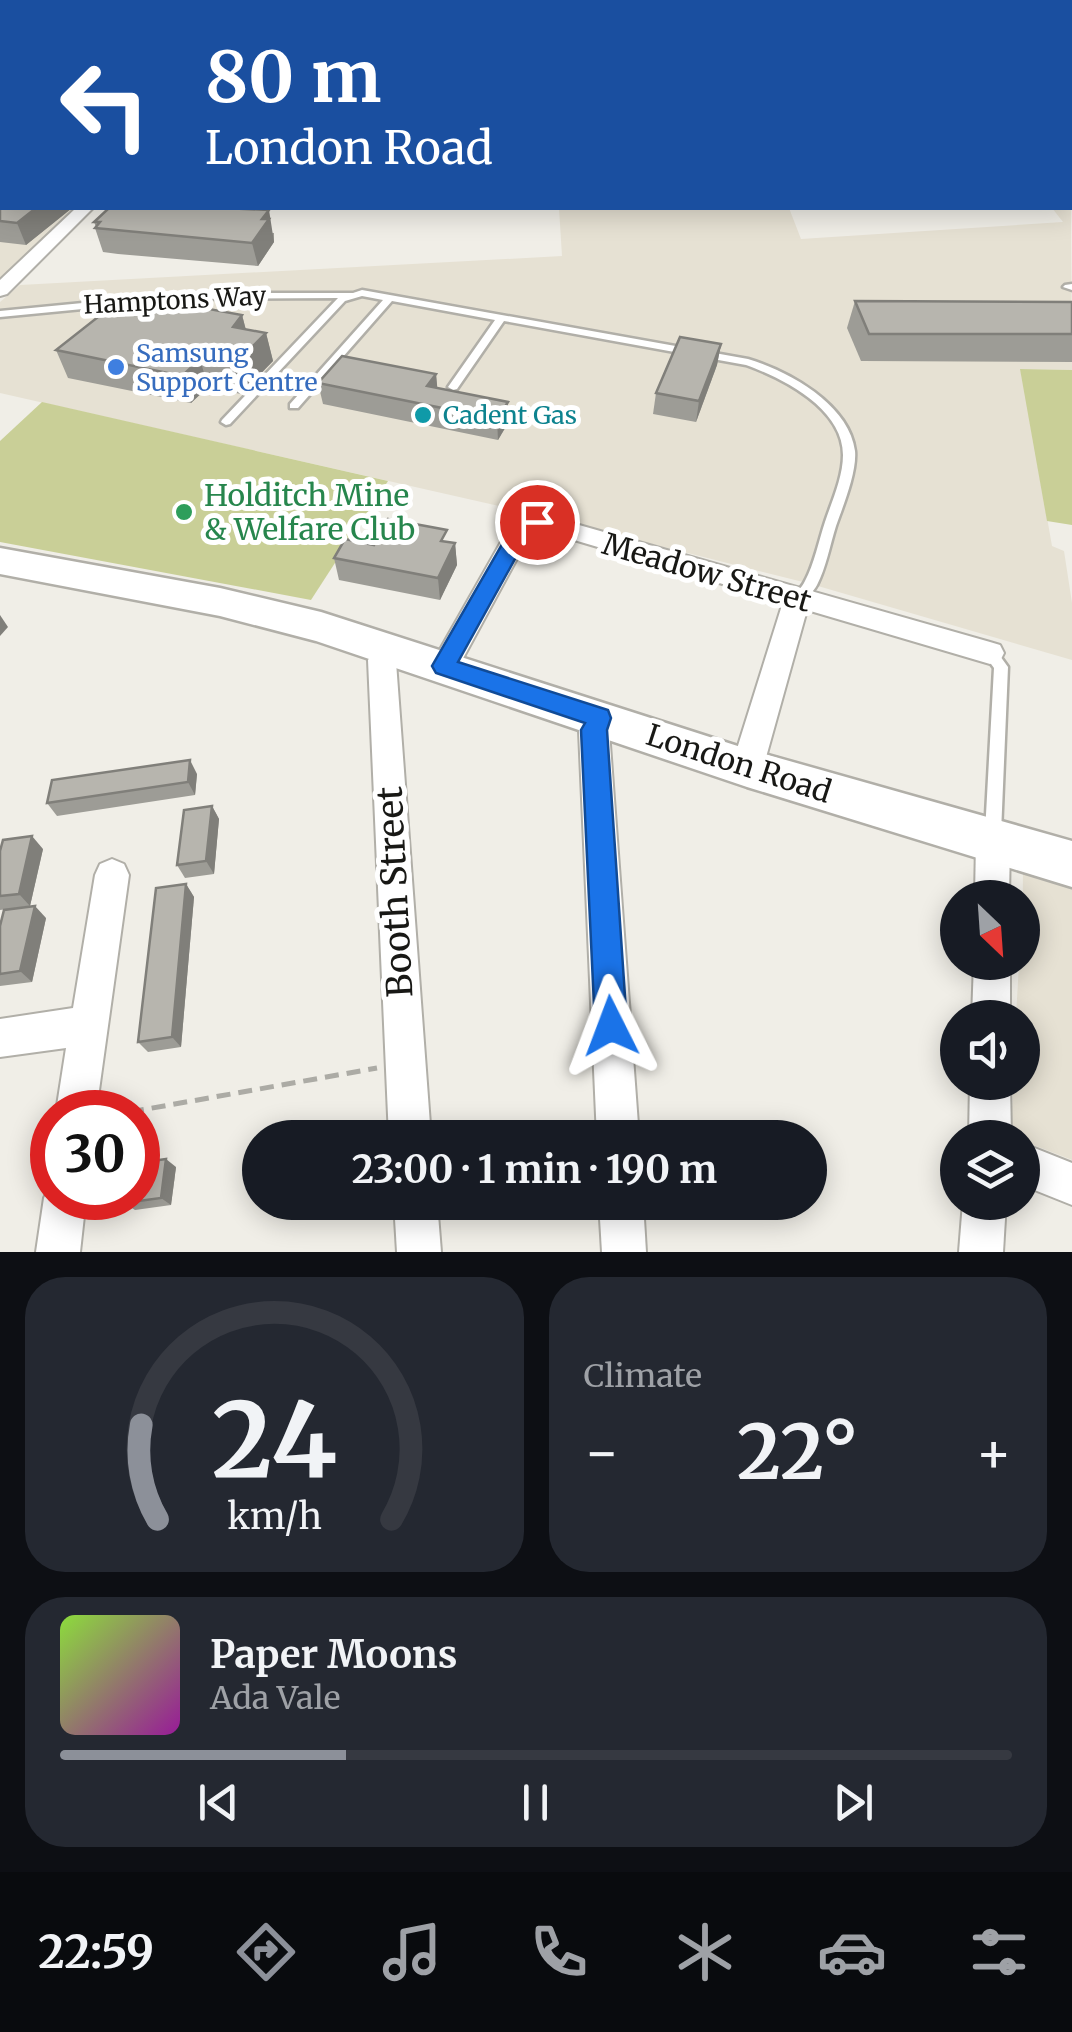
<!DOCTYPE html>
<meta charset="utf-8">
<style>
:root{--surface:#171b24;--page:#242831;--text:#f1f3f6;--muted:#9ea1a6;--line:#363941;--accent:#8c9099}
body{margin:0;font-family:Merriweather,serif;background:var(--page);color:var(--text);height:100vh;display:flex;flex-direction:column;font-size:38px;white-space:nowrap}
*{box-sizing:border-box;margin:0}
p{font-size:32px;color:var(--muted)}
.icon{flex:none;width:55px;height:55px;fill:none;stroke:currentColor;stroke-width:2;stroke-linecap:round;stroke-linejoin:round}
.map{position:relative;height:1252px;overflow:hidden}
.panel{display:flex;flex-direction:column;gap:25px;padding:25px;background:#0d0f14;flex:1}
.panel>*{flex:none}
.banner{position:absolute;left:0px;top:0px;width:1072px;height:210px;box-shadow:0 5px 25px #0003;background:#1a4fa0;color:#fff;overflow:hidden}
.needle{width:65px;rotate:155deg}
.fabs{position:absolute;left:940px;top:880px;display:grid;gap:20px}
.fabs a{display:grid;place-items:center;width:100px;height:100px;border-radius:50%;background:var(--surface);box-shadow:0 5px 25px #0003;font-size:50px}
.speed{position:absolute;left:30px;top:1090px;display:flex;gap:20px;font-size:50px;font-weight:700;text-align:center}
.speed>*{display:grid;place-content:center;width:130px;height:130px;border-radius:50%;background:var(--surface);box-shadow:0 5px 25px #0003;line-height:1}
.speed .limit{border:15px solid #d22;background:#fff;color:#111}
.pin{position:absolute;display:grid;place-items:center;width:85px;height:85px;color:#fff;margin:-42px;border:5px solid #fff;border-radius:50%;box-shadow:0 2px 10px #0007}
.me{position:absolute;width:110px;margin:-55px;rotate:357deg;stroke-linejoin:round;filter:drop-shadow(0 0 8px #0008)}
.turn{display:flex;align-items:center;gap:35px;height:210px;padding:0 40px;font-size:45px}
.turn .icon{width:130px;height:130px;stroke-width:2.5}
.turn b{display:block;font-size:70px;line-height:85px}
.big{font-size:75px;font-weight:700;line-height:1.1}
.panel .widget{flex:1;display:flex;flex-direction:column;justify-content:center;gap:15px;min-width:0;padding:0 35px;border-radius:40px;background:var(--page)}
.panel .dial{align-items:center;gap:0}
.dial svg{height:260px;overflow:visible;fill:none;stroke:var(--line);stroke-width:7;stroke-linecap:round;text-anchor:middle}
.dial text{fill:var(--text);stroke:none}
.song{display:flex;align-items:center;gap:30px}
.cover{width:120px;height:120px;border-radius:15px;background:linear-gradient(135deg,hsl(90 70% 55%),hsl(300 70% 35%))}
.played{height:10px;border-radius:5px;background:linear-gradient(90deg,var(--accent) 30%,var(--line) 30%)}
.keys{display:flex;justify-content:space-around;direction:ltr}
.heat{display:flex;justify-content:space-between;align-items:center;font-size:55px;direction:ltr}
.panel .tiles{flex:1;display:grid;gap:25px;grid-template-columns:1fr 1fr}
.widget:last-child{grid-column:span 2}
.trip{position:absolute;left:242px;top:1120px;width:585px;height:100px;border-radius:50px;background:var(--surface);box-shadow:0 5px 25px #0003;font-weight:700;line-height:100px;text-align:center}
.tab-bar{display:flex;height:160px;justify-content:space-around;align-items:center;background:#090b0e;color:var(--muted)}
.tab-bar .icon{width:70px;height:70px}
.tab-bar .on{color:var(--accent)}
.tab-bar b{font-size:45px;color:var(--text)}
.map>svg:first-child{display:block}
.built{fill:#e6e1d3}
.green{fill:#c9cf97}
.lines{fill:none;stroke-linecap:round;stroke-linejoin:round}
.lane-casing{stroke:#b1afa8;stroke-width:5}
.street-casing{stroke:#b1afa8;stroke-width:4}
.secondary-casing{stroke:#b1afa8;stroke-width:5}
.path{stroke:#acaba5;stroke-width:5;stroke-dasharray:14 8;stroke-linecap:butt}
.lane{fill:#fff;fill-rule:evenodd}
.street{fill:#fff;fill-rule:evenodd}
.secondary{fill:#fff;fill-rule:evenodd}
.wall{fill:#9d9c96}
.shaded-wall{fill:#807f7a}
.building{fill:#b7b5ae;stroke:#807f7a;stroke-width:2.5}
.route{fill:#1a73e8;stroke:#114b97;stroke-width:2.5}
.shop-dot{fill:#3f7fe0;stroke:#fff;stroke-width:4}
.culture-dot{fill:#0f9aa8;stroke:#fff;stroke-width:4}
.leisure-dot{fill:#2e9e5b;stroke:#fff;stroke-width:4}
.labels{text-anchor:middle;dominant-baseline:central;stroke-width:10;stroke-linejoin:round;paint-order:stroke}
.far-street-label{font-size:25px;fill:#181815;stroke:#fff}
.far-shop-label{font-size:25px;fill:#366cbe;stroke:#fff;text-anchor:start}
.far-culture-label{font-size:25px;fill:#0d838f;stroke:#fff;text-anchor:start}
.leisure-label{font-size:30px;fill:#27864d;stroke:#fff;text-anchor:start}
.street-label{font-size:30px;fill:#181815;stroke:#fff}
.near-street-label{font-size:35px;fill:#181815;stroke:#fff}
</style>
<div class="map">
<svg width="1072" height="1252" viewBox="0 0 1072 1252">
<rect width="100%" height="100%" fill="#f0eee7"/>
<!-- built -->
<g class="built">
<path d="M1070,78L1072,370L1021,369L1052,546L1064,551L1072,603V660L811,584L521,511L0,393V302L20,285L562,256L559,208H789L801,239L1063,222L1052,208H1070Z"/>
<path d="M0,83L2,208H75L0,279Z"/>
<path d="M1023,870L1072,884V1160L1023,1141L1022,1138L1011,1137L1013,1083L1022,1082V1018L1016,1017L1019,963L1022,962Z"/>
</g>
<!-- green -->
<g class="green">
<path d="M1020,369L1072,370V525L1047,521Z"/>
<path d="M42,402L388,481L311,600L0,542V441Z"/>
</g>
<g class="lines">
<!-- lane casing -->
<g class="lane-casing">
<g id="lane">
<path d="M199,0H205L203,2H199Z"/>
<path d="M521,0H545L548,2H519Z"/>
<path d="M857,0H863L865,2H859Z"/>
<path d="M900,0H906L908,2H902Z"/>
<rect x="1070" y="46" width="2" height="4"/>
<path d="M1072,284V290L1063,287L1065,285Z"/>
<path d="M362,290L748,359C788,371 849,404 855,451C857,472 843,506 836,526C830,545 826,568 817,585C814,591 807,597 802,602H792L790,599C795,593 802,588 805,581C814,565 819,540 825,522C832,501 843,477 843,455C843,408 782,378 746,365L504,321L457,389L453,390L448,387L495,320L392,301L298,408H290V404L383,300L362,296L345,301L230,424L226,425L221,422L222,420L338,298L186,299L0,317V311L186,293H353Z"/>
<path d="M990,648L995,649L1008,667L1001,833L999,838L993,840L987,838L985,833L994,668L983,653L985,649Z"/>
</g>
</g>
<!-- street casing -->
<g class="street-casing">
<g id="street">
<path d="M2,68V76L0,77V69Z"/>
<rect x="1070" y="68" width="2" height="8"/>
<path d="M76,208H93L7,294L0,296V280Z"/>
<path d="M537,513L990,642L1000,645L1004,653L1000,661L990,664L807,610L763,768L758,777L747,781L736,777L731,768L783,602L537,529L532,531L454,675L444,678L434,675L430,667L514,519Z"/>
<path d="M391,638L401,641L405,649L396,662L431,1138H389L368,660L381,641Z"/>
<path d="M599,706L610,709L614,718L609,731L639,1138H597L579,731L588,709Z"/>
<path d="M993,826L1005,830L1010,841L1009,898H975L976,841L981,830Z"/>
<path d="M112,859L124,864L129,875L96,1112H56L66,1048L0,1057V1019L73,1008L95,875L100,864Z"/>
<path d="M974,962H1010V1018H972Z"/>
<path d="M970,1082H1010L1011,1138H969Z"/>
<path d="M1022,1143L1072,1163V1205L1022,1185Z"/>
<path d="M52,1182V1198H86L80,1252H36L44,1198Z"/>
<path d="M394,1202H437L441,1252H397Z"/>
<path d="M599,1202H643L646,1252H602Z"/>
<path d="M963,1202H1006L1003,1252H959Z"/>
</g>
</g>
<!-- secondary casing -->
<g class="secondary-casing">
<path id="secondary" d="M0,548L220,588L321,612L747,749L1072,841V887L747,787L316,641L220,616L0,574Z"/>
</g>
<!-- path -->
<path class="path" d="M130,1112L377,1068"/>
<!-- lane -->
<use href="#lane" class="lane"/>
<!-- street -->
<use href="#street" class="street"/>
<!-- secondary -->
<use href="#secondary" class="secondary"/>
</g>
<!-- wall -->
<g class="wall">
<path d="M207,0H478L477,2H207Z"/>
<path d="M908,0H1072V41H1070V2H909Z"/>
<path d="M2,115V137L0,131V116Z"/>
<path d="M0,160L2,208H72L26,245L0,242Z"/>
<path d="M94,222L274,233V242L258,266L118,254L103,252L95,228L96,227Z"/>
<path d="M855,301L1072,302V362L861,361L847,328Z"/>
<path d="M172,312L242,315L246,330L266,333L273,361L241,394L208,387L191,403L68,378L56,350Z"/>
<path d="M721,344L717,365L696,422L653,414L656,393Z"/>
<path d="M436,374L437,388L508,402V423L498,440L323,404L318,383Z"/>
<path d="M448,542L455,543L457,565L440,600L339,580L334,558L374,545Z"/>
<path d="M197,774L195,795L57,816L47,803Z"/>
<path d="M212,806L219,819L214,874L185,878L177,865Z"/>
<path d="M43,849L30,906L0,910V851Z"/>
<path d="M186,884L194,897L181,1047L148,1052L138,1042Z"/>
<path d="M46,918L32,982L0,986V926Z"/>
<path d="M176,1167L171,1205L135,1210L124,1203Z"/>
</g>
<!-- shaded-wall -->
<g class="shaded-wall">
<path d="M0,0H34L2,2L0,4Z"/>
<path d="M36,208H72L26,245L17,223Z"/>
<path d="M269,210L274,242L258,266L252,243L262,219Z"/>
<path d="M242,315L249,342L233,327Z"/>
<path d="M266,333L273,361L241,394L233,366Z"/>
<path d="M721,344L717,365L696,422L699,401Z"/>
<path d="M200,359L208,387L191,403L182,376Z"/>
<path d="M436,374L438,395L429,407L427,386Z"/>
<path d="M508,402V423L498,440L497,419Z"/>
<path d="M455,543L457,565L440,600L438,578Z"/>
<path d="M0,615L8,627L0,636Z"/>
<path d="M190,760L197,774L195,795L188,782Z"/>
<path d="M212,806L219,819L214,874L206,861Z"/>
<path d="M32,836L43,849L30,906L19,894Z"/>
<path d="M186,884L194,897L181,1047L172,1037Z"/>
<path d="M35,906L46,918L32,982L20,971Z"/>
<path d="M166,1159L176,1167L171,1205L161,1198Z"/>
</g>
<!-- building -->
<g class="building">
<path d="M301,0H460L458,2H375Z"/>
<path d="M631,0H831L832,2H630Z"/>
<path d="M920,0H1072V26H1070V2H921Z"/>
<path d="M0,160H2V208H36L17,223L0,221Z"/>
<path d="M109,208H222L269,210L262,219H269L252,243L95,228L100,222H94Z"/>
<path d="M855,301L1072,302V334H869Z"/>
<path d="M117,302L172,312L182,304L242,315L233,327L266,333L233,366L200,359L182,376L56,350Z"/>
<path d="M680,337L721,344L699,401L656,393Z"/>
<path d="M342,356L436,374L427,386L508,402L497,419L318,383Z"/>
<path d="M388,519L447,530L441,541L455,543L438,578L334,558L345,539L374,545Z"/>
<path d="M190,760L188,782L47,803L52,780Z"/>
<path d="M212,806L206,861L177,865L184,810Z"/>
<path d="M32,836L19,894L0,896V851L3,840Z"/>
<path d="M186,884L172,1037L138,1042L156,888Z"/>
<path d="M35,906L20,971L0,974V926L4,910Z"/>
<path d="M166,1159L161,1198L124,1203L125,1198H138V1163Z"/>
</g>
<!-- route -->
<path class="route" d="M537,515L547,522L531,530L458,662L608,710L611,718L607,730L627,1026L622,1038L611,1042L600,1038L595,1026L581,730L585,723L436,673L432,666L516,520Z"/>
<!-- markers -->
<circle class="shop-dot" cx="116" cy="367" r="10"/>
<circle class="culture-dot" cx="423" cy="415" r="10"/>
<circle class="leisure-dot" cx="184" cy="512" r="10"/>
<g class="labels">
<!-- far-street labels -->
<g class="far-street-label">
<text transform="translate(175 300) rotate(-3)">Hamptons Way</text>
</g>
<!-- far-shop labels -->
<g class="far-shop-label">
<text x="136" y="353">Samsung<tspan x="136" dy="29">Support Centre</tspan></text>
</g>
<!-- far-culture labels -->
<g class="far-culture-label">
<text x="443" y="415">Cadent Gas</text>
</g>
<!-- leisure labels -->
<g class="leisure-label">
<text x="204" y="495">Holditch Mine<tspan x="204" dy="34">&amp; Welfare Club</tspan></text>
</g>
<!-- street labels -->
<g class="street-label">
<text transform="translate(707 572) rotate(16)">Meadow Street</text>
<text transform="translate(739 763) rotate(18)">London Road</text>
</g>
<!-- near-street labels -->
<g class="near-street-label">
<text transform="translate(395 892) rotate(-93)">Booth Street</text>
</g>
</g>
</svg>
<div class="fabs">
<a><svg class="needle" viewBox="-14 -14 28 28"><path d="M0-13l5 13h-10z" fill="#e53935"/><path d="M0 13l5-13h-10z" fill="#9ea1a6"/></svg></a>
<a><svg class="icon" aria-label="sound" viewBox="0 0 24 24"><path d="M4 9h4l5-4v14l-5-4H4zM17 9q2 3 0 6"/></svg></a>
<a><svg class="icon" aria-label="layers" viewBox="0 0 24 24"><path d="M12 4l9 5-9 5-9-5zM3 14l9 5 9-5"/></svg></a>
</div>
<div class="speed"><div class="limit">30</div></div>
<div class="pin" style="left:537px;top:522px;background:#d93025"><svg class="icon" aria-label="arrive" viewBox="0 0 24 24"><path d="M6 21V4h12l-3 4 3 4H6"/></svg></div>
<svg class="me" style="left:611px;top:1026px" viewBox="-20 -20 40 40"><path d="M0-17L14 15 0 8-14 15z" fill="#1a73e8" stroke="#fff" stroke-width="4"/></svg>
<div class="trip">23:00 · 1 min · 190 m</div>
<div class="banner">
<div class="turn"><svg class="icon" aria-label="left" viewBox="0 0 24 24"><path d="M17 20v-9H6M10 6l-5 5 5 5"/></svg><div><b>80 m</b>London Road</div></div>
</div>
</div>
<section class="panel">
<div class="tiles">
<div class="widget dial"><svg viewBox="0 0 100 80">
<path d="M14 69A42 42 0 1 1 86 69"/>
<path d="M14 69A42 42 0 0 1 9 40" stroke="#8c9099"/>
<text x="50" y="56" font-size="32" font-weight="700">24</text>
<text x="50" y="72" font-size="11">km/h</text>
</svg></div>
<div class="widget"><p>Climate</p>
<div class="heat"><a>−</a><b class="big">22°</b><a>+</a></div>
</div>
<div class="widget">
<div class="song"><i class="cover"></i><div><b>Paper Moons</b><p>Ada Vale</p></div></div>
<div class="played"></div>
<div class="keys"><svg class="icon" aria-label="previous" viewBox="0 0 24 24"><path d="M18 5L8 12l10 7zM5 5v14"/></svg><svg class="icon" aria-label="pause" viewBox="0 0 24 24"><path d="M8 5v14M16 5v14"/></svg><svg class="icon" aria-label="next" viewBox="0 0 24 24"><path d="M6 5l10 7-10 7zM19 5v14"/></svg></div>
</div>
</div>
</section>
<nav class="tab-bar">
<b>22:59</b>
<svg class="icon on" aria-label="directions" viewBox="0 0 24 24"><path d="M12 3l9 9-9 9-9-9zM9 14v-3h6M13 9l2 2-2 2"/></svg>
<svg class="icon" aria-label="music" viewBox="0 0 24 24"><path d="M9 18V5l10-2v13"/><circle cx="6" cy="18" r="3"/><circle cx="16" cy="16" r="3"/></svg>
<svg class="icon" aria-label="phone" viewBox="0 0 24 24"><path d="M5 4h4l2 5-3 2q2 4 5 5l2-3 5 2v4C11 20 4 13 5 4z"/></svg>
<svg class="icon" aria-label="climate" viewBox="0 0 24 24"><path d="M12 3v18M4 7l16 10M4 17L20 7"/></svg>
<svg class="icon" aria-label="car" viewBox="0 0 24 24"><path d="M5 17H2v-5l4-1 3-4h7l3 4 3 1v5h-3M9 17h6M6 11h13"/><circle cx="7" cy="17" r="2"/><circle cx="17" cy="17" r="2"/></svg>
<svg class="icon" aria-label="filters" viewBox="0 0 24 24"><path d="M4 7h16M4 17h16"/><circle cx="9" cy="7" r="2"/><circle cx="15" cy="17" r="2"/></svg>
</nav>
